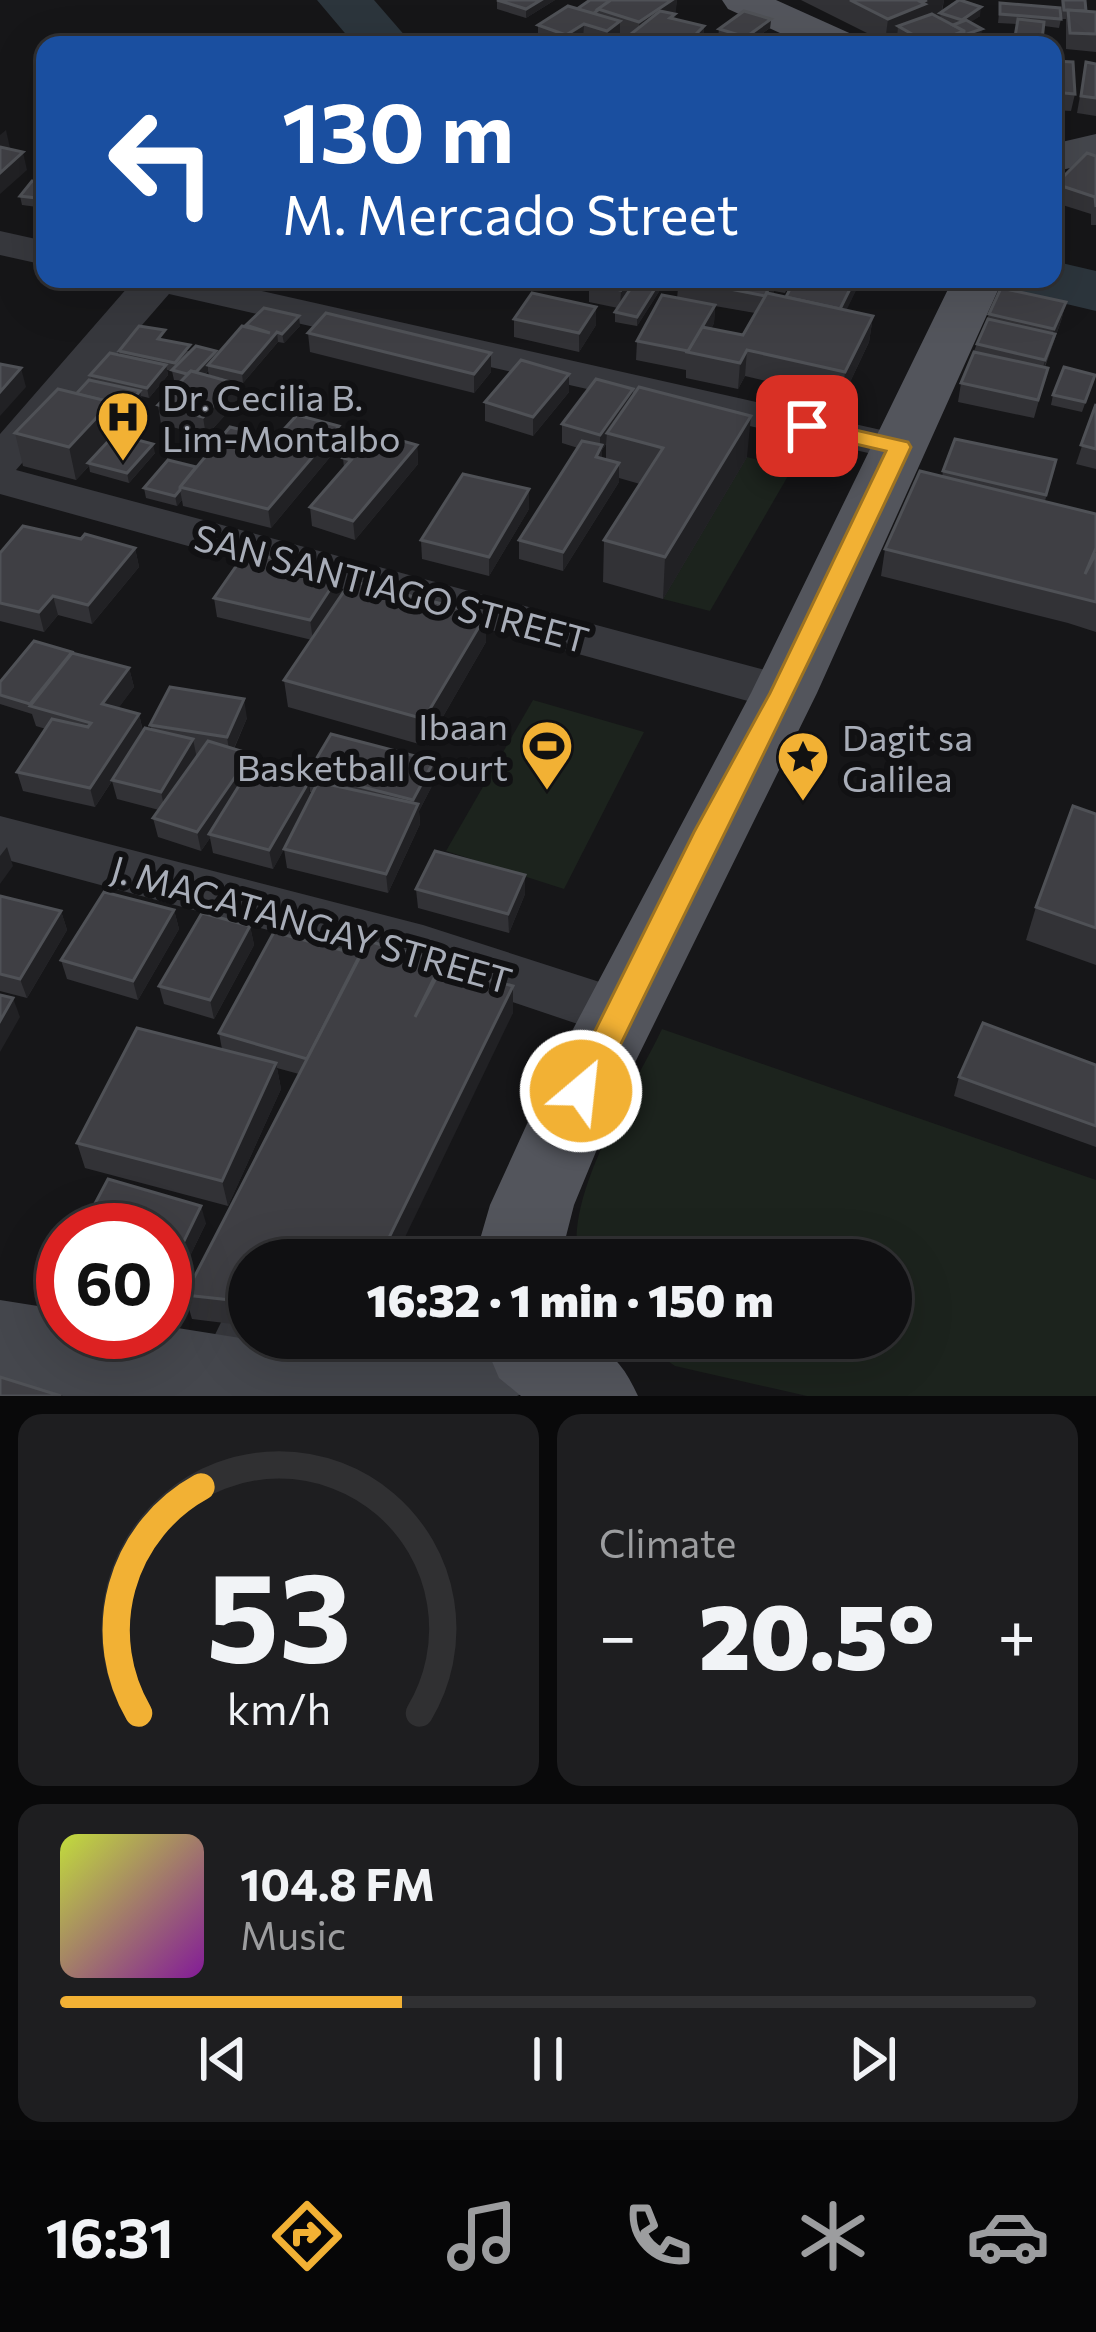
<!DOCTYPE html>
<meta charset="utf-8">
<style>
:root{--surface:#101012;--page:#1e1e20;--text:#f1f3f6;--muted:#9c9d9f;--line:#303032;--accent:#f2b134}
body{margin:0;font-family:Commissioner,sans-serif;background:var(--page);color:var(--text);height:100vh;display:flex;flex-direction:column;font-size:45px;white-space:nowrap}
*{box-sizing:border-box;margin:0}
p{font-size:39px;color:var(--muted)}
.icon{flex:none;width:66px;height:66px;fill:none;stroke:currentColor;stroke-width:2;stroke-linecap:round;stroke-linejoin:round}
.map{position:relative;height:1396px;overflow:hidden}
.drawer{display:flex;flex-direction:column;gap:18px;padding:18px;background:#09090a;flex:1}
.drawer>*{flex:none}
.top-card{position:absolute;left:36px;top:36px;width:1026px;height:252px;border-radius:24px;box-shadow:0 12px 48px #0002,0 0 0 3px var(--line);background:#1a4fa0;color:#fff;overflow:hidden}
.speed{position:absolute;left:36px;top:1203px;display:flex;gap:24px;font-size:60px;font-weight:700;text-align:center}
.speed>*{display:grid;place-content:center;width:156px;height:156px;border-radius:50%;background:var(--surface);box-shadow:0 12px 48px #0002,0 0 0 3px var(--line);line-height:1}
.speed .limit{border:18px solid #d22;background:#fff;color:#111}
.pin{position:absolute;display:grid;place-items:center;width:102px;height:102px;color:#fff;margin:-51px;border-radius:24px;box-shadow:0 6px 18px #0006}
.me{position:absolute;width:132px;margin:-66px;rotate:28deg;stroke-linejoin:round;filter:drop-shadow(0 0 9px #0008)}
.turn{display:flex;align-items:center;gap:42px;height:252px;padding:0 48px;font-size:54px}
.turn .icon{width:156px;height:156px;stroke-width:2.5}
.turn b{display:block;font-size:84px;line-height:102px}
.big{font-size:90px;font-weight:800;line-height:1.1}
.drawer .tile{flex:1;display:flex;flex-direction:column;justify-content:center;gap:18px;min-width:0;padding:0 42px;border-radius:24px;background:var(--page)}
.drawer .dial{align-items:center;gap:0}
.dial svg{height:312px;overflow:visible;fill:none;stroke:var(--line);stroke-width:7;stroke-linecap:round;text-anchor:middle}
.dial text{fill:var(--text);stroke:none}
.song{display:flex;align-items:center;gap:36px}
.cover{width:144px;height:144px;border-radius:18px;background:linear-gradient(135deg,hsl(70 70% 55%),hsl(290 70% 35%))}
.played{height:12px;border-radius:6px;background:linear-gradient(90deg,var(--accent) 35%,var(--line) 35%)}
.keys{display:flex;justify-content:space-around;direction:ltr}
.heat{display:flex;justify-content:space-between;align-items:center;font-size:66px;direction:ltr}
.drawer .tiles{flex:1;display:grid;gap:18px;grid-template-columns:1fr 1fr}
.tile:last-child{grid-column:span 2}
.trip{position:absolute;left:228px;top:1239px;width:684px;height:120px;border-radius:60px;background:var(--surface);box-shadow:0 12px 48px #0002,0 0 0 3px var(--line);font-weight:800;line-height:120px;text-align:center}
.menu{display:flex;height:192px;justify-content:space-around;align-items:center;background:#060607;color:var(--muted)}
.menu .icon{width:84px;height:84px}
.menu .selected{color:var(--accent)}
.menu b{font-size:54px;color:var(--text)}
.map>svg:first-child{display:block}
.green{fill:#1c231d}
.lines{fill:none;stroke-linecap:round;stroke-linejoin:round}
.river{fill:#2c353c;fill-rule:evenodd}
.lane{fill:#37383d;fill-rule:evenodd}
.street{fill:#37383d;fill-rule:evenodd}
.secondary{fill:#45474d;fill-rule:evenodd}
.primary{fill:#53555c;fill-rule:evenodd}
.wall{fill:#323236;fill-rule:evenodd}
.shaded-wall{fill:#212124}
.building{fill:#3f3f44;stroke:#4f5156;stroke-width:3}
.route{fill:#f2b134;stroke:#9d7322;stroke-width:3}
.labels{text-anchor:middle;dominant-baseline:central;stroke-width:12;stroke-linejoin:round;paint-order:stroke}
.poi-label{font-size:36px;fill:#a8adb8;stroke:#111113;text-anchor:start}
.street-label{font-size:36px;fill:#a8adb8;stroke:#111113}
</style>
<div class="map">
<svg width="1096" height="1396" viewBox="0 0 1096 1396">
<rect width="100%" height="100%" fill="#161618"/>
<!-- green -->
<g class="green">
<path d="M747,457L792,469L710,611L663,599Z"/>
<path d="M533,700L644,732L564,889L446,851Z"/>
<path d="M662,1029L1096,1180V1396H807L675,1366L634,1338H891V1260H579C563,1196 634,1088 662,1029Z"/>
</g>
<g class="lines">
<!-- river -->
<g class="river">
<path d="M317,0H374L413,45H355Z"/>
<path d="M1053,261L1096,271V311L1020,293L1010,279H1053Z"/>
</g>
<!-- lane -->
<path class="lane" d="M249,1284V1333L230,1372L218,1377L206,1372L202,1361L238,1288Z"/>
<!-- street -->
<g class="street">
<path d="M0,231L45,241V265L0,255Z"/>
<path d="M135,279H208L899,434L915,438L921,447L915,456L899,460L169,294L16,470L802,680L809,693L802,706L784,711L0,494V434Z"/>
<path d="M0,816L423,925L643,996L652,1014L643,1032L622,1039L421,971L0,858Z"/>
</g>
<!-- secondary -->
<g class="secondary">
<path d="M1096,134V162L1053,172V144Z"/>
<path d="M0,1300L63,1310V1332H165V1326L340,1354L437,1338H571L576,1348L563,1378L517,1396H63L0,1386Z"/>
</g>
<!-- primary -->
<g class="primary">
<path d="M722,0H776L856,36L862,45H806L728,9Z"/>
<path d="M953,279H1003L817,693L621,1091L574,1205L560,1260H474L490,1205L553,1067L751,693Z"/>
<path d="M482,1338C555,1338 604,1318 638,1396H521L499,1378Z"/>
</g>
</g>
<!-- wall -->
<g class="wall">
<path d="M497,0H555L526,18L497,9Z"/>
<path d="M589,0H677L674,19L704,26L703,42L629,36L620,33V38L610,45H597L583,41L577,45H546L538,42V25L577,9Z"/>
<path d="M801,0H944L942,12L980,16L970,22L981,38L962,45H899L896,43L897,38L885,42Z"/>
<path d="M1061,0H1085L1086,11L1096,12V52L1066,49V19H1062Z"/>
<path d="M1000,3L1061,19L1059,28L1044,26L1041,45H1013L1017,24L998,23Z"/>
<path d="M771,19L770,28L746,45L718,38L719,29Z"/>
<path d="M1053,61L1075,94L1071,111L1053,110Z"/>
<path d="M1086,62L1096,64V116L1077,113Z"/>
<path d="M1096,156V225H1091V214L1053,202L1056,184Z"/>
<path d="M45,182V208L22,205L20,196Z"/>
<path d="M592,279H667L637,326L615,322V312L618,308L589,302V284Z"/>
<path d="M679,279H792L785,293L774,291L773,294L786,297L858,279L857,288L846,310L873,316L869,342L842,399L745,376L738,389L686,378V370L636,360L637,341L677,298ZM715,306L755,313L743,335L711,329L714,323Z"/>
<path d="M1066,302L1061,321L1045,367L1048,368L1034,418L958,402L961,383L989,314Z"/>
<path d="M596,307V325L579,352L514,337V319Z"/>
<path d="M246,325L300,326L284,343L278,342L243,383L209,375L208,371L205,375L238,401L206,436L161,424L158,405L180,382L174,380L172,371L167,370L168,375L149,398L141,396L142,400L119,428L116,427L118,434L155,453L129,483L90,472L89,466L76,480L23,466L15,433L76,394L92,380L90,375L120,355L119,351H191L217,354L247,328Z"/>
<path d="M308,333L491,353V372L474,393L310,352Z"/>
<path d="M569,374V392L533,436L485,421V402Z"/>
<path d="M1092,384L1082,412L1051,405L1053,395Z"/>
<path d="M633,396L747,457L663,599L603,582L604,540L640,484L619,478V482L563,571L519,559V540L578,448L562,443V424ZM606,444V459L602,458V450Z"/>
<path d="M1096,404V469L1076,464Z"/>
<path d="M339,426L340,445L271,528L183,506L182,500L177,506L146,498L144,488L196,467L276,438Z"/>
<path d="M417,445L418,464L355,540L312,526L310,507L344,468L343,458Z"/>
<path d="M1056,460L1045,501L1096,514V632L1068,623L881,576L885,549L942,477L943,471Z"/>
<path d="M529,489V509L489,576L422,559L421,540Z"/>
<path d="M81,539L135,548L139,567L92,624L58,615L44,632L0,621V553Z"/>
<path d="M340,574L342,593L486,615V642L426,746L288,707L284,680L312,640L217,617L214,598Z"/>
<path d="M129,668L134,687L118,708L139,714L143,731L152,730L150,725L247,718L234,749L251,754L254,769L308,783L310,798L313,793L310,792L308,773L434,761L435,780L419,811L420,824L388,893L287,868L284,849L273,869L213,853L210,838L201,851L158,837L153,818L159,810L117,799L112,781L95,807L23,791L17,772L46,729L36,726L32,714L0,704V682Z"/>
<path d="M1096,814V965L1026,940L1036,907Z"/>
<path d="M525,875V894L509,933L418,908L416,889Z"/>
<path d="M0,896L61,911L67,930L27,998L0,991Z"/>
<path d="M174,910L179,929L138,1000L67,979L61,960Z"/>
<path d="M250,926L254,945L214,1019L164,1004L159,986Z"/>
<path d="M360,955L442,967L513,986V1013L249,1260V1326L192,1319L185,1295L299,1074L277,1068L281,1089L228,1206L85,1168L77,1143L222,1049L219,1033Z"/>
<path d="M1096,1065V1147L954,1096L959,1077Z"/>
<path d="M206,1223L171,1295L165,1293V1230Z"/>
<path d="M327,1338H356L352,1345Z"/>
</g>
<!-- shaded-wall -->
<g class="shaded-wall">
<path d="M541,0H555L526,18V9Z"/>
<path d="M672,0H677L674,31L670,18L639,39V22Z"/>
<path d="M927,0H944L940,17L923,24L898,26L897,38L885,42L888,19Z"/>
<path d="M981,7L980,16L961,29L962,20Z"/>
<path d="M771,19L770,28L745,45L746,37Z"/>
<path d="M620,21V38L610,45H606L607,31Z"/>
<path d="M584,24L583,41L577,45H566V35Z"/>
<path d="M704,26L703,42L701,45H685Z"/>
<path d="M982,29L981,38L963,44L964,35Z"/>
<path d="M964,31L962,45H944L945,38Z"/>
<path d="M6,130L10,148L0,155V135Z"/>
<path d="M23,152L27,170L0,194V173Z"/>
<path d="M627,279H637L620,309L621,290Z"/>
<path d="M661,279H667L637,326V317Z"/>
<path d="M773,279H776L774,291L764,315L765,296Z"/>
<path d="M855,279H858L857,288L837,330L839,311Z"/>
<path d="M1066,302L1061,321L1040,378L1054,329Z"/>
<path d="M715,305L714,323L698,354L691,353Z"/>
<path d="M596,307V325L579,352V333Z"/>
<path d="M299,316L300,326L284,343L282,334Z"/>
<path d="M873,316L869,342L842,399L845,372Z"/>
<path d="M277,332L278,342L243,383L242,373Z"/>
<path d="M747,350L745,376L738,389L740,363Z"/>
<path d="M216,351L218,361L208,365V371L194,385L193,376Z"/>
<path d="M491,353V372L474,393V374Z"/>
<path d="M166,365L168,375L149,398L147,388Z"/>
<path d="M21,368L26,387L0,416V392Z"/>
<path d="M569,374V392L533,436V417Z"/>
<path d="M235,383L238,401L206,436L203,417Z"/>
<path d="M633,389L632,408L607,433L606,444L602,450V464L596,457L600,450V435Z"/>
<path d="M140,391L142,400L119,428L117,418Z"/>
<path d="M111,402L118,435L88,463L89,466L76,480L69,447Z"/>
<path d="M751,416L747,457L663,599L665,557Z"/>
<path d="M339,426L340,445L271,528L268,509Z"/>
<path d="M153,444L155,453L129,483L127,473Z"/>
<path d="M417,445L418,464L355,540L353,521Z"/>
<path d="M619,463V482L563,571V552Z"/>
<path d="M529,489V509L489,576V557Z"/>
<path d="M180,490L182,500L177,506L175,496Z"/>
<path d="M135,548L139,567L92,624L88,605Z"/>
<path d="M340,574L342,593L313,640L310,620Z"/>
<path d="M53,596L58,615L44,632L39,612Z"/>
<path d="M486,615V642L426,746L424,719Z"/>
<path d="M129,668L134,687L107,724L102,704Z"/>
<path d="M244,699L247,718L230,757L227,737Z"/>
<path d="M139,714L143,733L95,807L90,788Z"/>
<path d="M193,739L197,759L165,811L161,792Z"/>
<path d="M251,754L254,773L209,834L210,838L201,851L197,832Z"/>
<path d="M434,761L435,780L419,811L420,824L388,893L386,874L414,814L413,800Z"/>
<path d="M308,783L311,802L273,869L269,850Z"/>
<path d="M7,847L13,866L0,884V856Z"/>
<path d="M525,875V894L509,933L508,914Z"/>
<path d="M174,910L179,929L138,1000L133,981Z"/>
<path d="M61,911L67,930L27,998L20,979Z"/>
<path d="M250,926L254,945L214,1019L210,1000Z"/>
<path d="M513,986V1013L394,1260H378Z"/>
<path d="M13,998L20,1017L0,1052V1021Z"/>
<path d="M276,1063L281,1089L228,1206L222,1181Z"/>
<path d="M201,1206L206,1223L171,1295L166,1278Z"/>
</g>
<!-- building -->
<g class="building">
<path d="M497,0H541L526,9Z"/>
<path d="M590,0H605L609,1L593,14L577,9Z"/>
<path d="M611,0H672L639,22L598,9Z"/>
<path d="M850,0H927L921,2L925,4L888,19Z"/>
<path d="M959,0H960L981,7L962,20L940,13Z"/>
<path d="M1063,0H1085L1086,11L1064,10Z"/>
<path d="M1000,3L1060,8L1061,19L1000,14Z"/>
<path d="M568,6L620,21L607,31L584,24L566,35L538,25Z"/>
<path d="M1068,10L1096,12V34L1070,33Z"/>
<path d="M660,11L675,14L670,18L704,26L685,45H617Z"/>
<path d="M744,11L771,19L746,37L719,29Z"/>
<path d="M932,14L964,31L945,38L957,45H931L898,26Z"/>
<path d="M1018,19L1044,22L1042,40L1015,37Z"/>
<path d="M966,20L982,29L964,35V31L953,25Z"/>
<path d="M826,37L842,45H807Z"/>
<path d="M1053,61L1073,62L1075,94L1053,92Z"/>
<path d="M1086,62L1096,64V98L1081,96Z"/>
<path d="M0,147L23,152L0,173Z"/>
<path d="M1087,153L1096,156V207L1095,197L1056,184Z"/>
<path d="M32,181L45,182V199L20,196Z"/>
<path d="M592,279H627L621,290L589,284Z"/>
<path d="M637,279H661L637,317L615,312Z"/>
<path d="M679,279H773L765,296Z"/>
<path d="M795,279H855L840,309L786,297Z"/>
<path d="M1001,288L1066,302L1054,329L989,314Z"/>
<path d="M532,293L596,307L579,333L514,319Z"/>
<path d="M767,293L873,316L845,372L747,350L740,363L687,352L702,327L743,335Z"/>
<path d="M662,295L715,305L688,351L637,341Z"/>
<path d="M264,308L299,316L282,334L277,332L242,373L208,365L242,326L270,333L246,325Z"/>
<path d="M326,313L491,353L474,374L308,333Z"/>
<path d="M988,319L1055,334L1045,360L977,344Z"/>
<path d="M139,326L165,330L158,339L190,345L175,363L119,351Z"/>
<path d="M196,346L216,351L196,372L191,371L187,374L172,370Z"/>
<path d="M974,352L1048,368L1038,400L961,383Z"/>
<path d="M110,353L166,365L147,388L90,375Z"/>
<path d="M521,360L569,374L533,417L485,402Z"/>
<path d="M0,364L21,368L0,392Z"/>
<path d="M1064,367L1095,375L1085,402L1053,395Z"/>
<path d="M191,371L235,383L203,417L158,405Z"/>
<path d="M596,379L633,389L600,435L562,424Z"/>
<path d="M89,380L140,391L117,418L114,417L111,402L76,394Z"/>
<path d="M639,387L751,416L665,557L604,540L663,448L607,433Z"/>
<path d="M58,389L111,402L69,447L15,433Z"/>
<path d="M1096,404V449L1081,445Z"/>
<path d="M297,415L339,426L268,509L180,487L230,427L276,438Z"/>
<path d="M367,431L417,445L353,521L310,507L351,460L343,458Z"/>
<path d="M115,434L153,444L127,473L88,463Z"/>
<path d="M955,439L1056,460L1046,495L943,471Z"/>
<path d="M582,441L602,445L596,457L619,463L563,552L519,540Z"/>
<path d="M168,460L196,467L180,487V490L175,496L144,488Z"/>
<path d="M920,471L1096,514V548L1085,574L1096,553V602L885,549Z"/>
<path d="M463,474L529,489L489,557L421,540Z"/>
<path d="M23,526L81,539L85,534L135,548L88,605L53,596L39,612L0,603V553Z"/>
<path d="M246,552L340,574L310,620L214,598Z"/>
<path d="M351,581L486,615L424,719L284,680Z"/>
<path d="M34,641L72,652L30,704L0,695V682Z"/>
<path d="M72,653L129,668L102,704L139,714L90,788L17,772L52,719L88,727L91,723L30,706Z"/>
<path d="M170,687L244,699L227,737L150,725Z"/>
<path d="M145,728L193,739L161,792L112,780Z"/>
<path d="M331,734L434,761L413,800L308,773Z"/>
<path d="M208,741L251,754L197,832L153,818Z"/>
<path d="M250,768L308,783L269,850L209,834Z"/>
<path d="M318,782L418,804L386,874L284,849Z"/>
<path d="M1073,806L1096,814V928L1036,907Z"/>
<path d="M435,851L525,875L508,914L416,889Z"/>
<path d="M104,892L174,910L133,981L61,960Z"/>
<path d="M0,896L61,911L20,979L0,974Z"/>
<path d="M202,913L250,926L210,1000L159,986Z"/>
<path d="M274,932L360,955L307,1059L219,1033Z"/>
<path d="M368,941L442,962L415,1017L442,967L513,986L378,1260H249V1302L185,1295Z"/>
<path d="M0,995L13,998L0,1021Z"/>
<path d="M983,1023L1096,1065V1126L959,1077Z"/>
<path d="M137,1028L276,1063L222,1181L77,1143Z"/>
<path d="M108,1179L201,1206L166,1278L165,1230H81Z"/>
<path d="M0,1377L61,1396H0Z"/>
</g>
<!-- route -->
<path class="route" d="M807,419L908,442L911,447C809,667 699,883 593,1101L581,1105L570,1101L565,1091L694,832L770,693L886,451L799,431L795,426Z"/>
<!-- icons -->
<defs>
<g id="hospital-pin" transform="scale(2.7)"><path d="M0 17L-7.5 6A9.5 9.5 0 1 1 7.5 6Z" fill="#f2b134" stroke="#111113"/><path d="M-5-5h3v3.5h4V-5h3V5h-3V1.5h-4V5h-3Z" fill="#111"/></g>
<g id="stadium-pin" transform="scale(2.7)"><path d="M0 17L-7.5 6A9.5 9.5 0 1 1 7.5 6Z" fill="#f2b134" stroke="#111113"/><path d="M0-5a6.5 5 0 1 0 0 10a6.5 5 0 1 0 0-10ZM-3.5-1.8h7v3.6h-7Z" fill="#111"/></g>
<g id="sight-pin" transform="scale(2.7)"><path d="M0 17L-7.5 6A9.5 9.5 0 1 1 7.5 6Z" fill="#f2b134" stroke="#111113"/><path d="M0-6L1.8-2.2L6-1.7L2.9 1.2L3.7 5.4L0 3.3L-3.7 5.4L-2.9 1.2L-6-1.7L-1.8-2.2Z" fill="#111"/></g>
</defs>
<g fill-rule="evenodd">
<use href="#hospital-pin" x="123" y="417"/>
<use href="#stadium-pin" x="547" y="746"/>
<use href="#sight-pin" x="803" y="757"/>
</g>
<g class="labels">
<!-- poi labels -->
<g class="poi-label">
<text x="162" y="396">Dr. Cecilia B.<tspan x="162" dy="41">Lim-Montalbo</tspan></text>
<text x="508" y="725" text-anchor="end">Ibaan<tspan x="508" dy="41">Basketball Court</tspan></text>
<text x="842" y="736">Dagit sa<tspan x="842" dy="41">Galilea</tspan></text>
</g>
<!-- street labels -->
<g class="street-label">
<text transform="translate(392 587) rotate(15)">SAN SANTIAGO STREET</text>
<text transform="translate(312 923) rotate(16)">J. MACATANGAY STREET</text>
</g>
</g>
</svg>
<div class="speed"><div class="limit">60</div></div>
<div class="pin" style="left:807px;top:426px;background:#d93025"><svg class="icon" aria-label="arrive" viewBox="0 0 24 24"><path d="M6 21V4h12l-3 4 3 4H6"/></svg></div>
<svg class="me" style="left:581px;top:1091px" viewBox="-20 -20 40 40"><circle r="17" fill="#f2b134" stroke="#fff" stroke-width="3"/><path d="M0-11L8 9 0 5-8 9z" fill="#fff"/></svg>
<div class="trip">16:32 · 1 min · 150 m</div>
<div class="top-card">
<div class="turn"><svg class="icon" aria-label="left" viewBox="0 0 24 24"><path d="M17 20v-9H6M10 6l-5 5 5 5"/></svg><div><b>130 m</b>M. Mercado Street</div></div>
</div>
</div>
<section class="drawer">
<div class="tiles">
<div class="tile dial"><svg viewBox="0 0 100 80">
<path d="M14 69A42 42 0 1 1 86 69"/>
<path d="M14 69A42 42 0 0 1 30 11" stroke="#f2b134"/>
<text x="50" y="56" font-size="32" font-weight="700">53</text>
<text x="50" y="72" font-size="11">km/h</text>
</svg></div>
<div class="tile"><p>Climate</p>
<div class="heat"><a>−</a><b class="big">20.5°</b><a>+</a></div>
</div>
<div class="tile">
<div class="song"><i class="cover"></i><div><b>104.8 FM</b><p>Music</p></div></div>
<div class="played"></div>
<div class="keys"><svg class="icon" aria-label="previous" viewBox="0 0 24 24"><path d="M18 5L8 12l10 7zM5 5v14"/></svg><svg class="icon" aria-label="pause" viewBox="0 0 24 24"><path d="M8 5v14M16 5v14"/></svg><svg class="icon" aria-label="next" viewBox="0 0 24 24"><path d="M6 5l10 7-10 7zM19 5v14"/></svg></div>
</div>
</div>
</section>
<nav class="menu">
<b>16:31</b>
<svg class="icon selected" aria-label="directions" viewBox="0 0 24 24"><path d="M12 3l9 9-9 9-9-9zM9 14v-3h6M13 9l2 2-2 2"/></svg>
<svg class="icon" aria-label="music" viewBox="0 0 24 24"><path d="M9 18V5l10-2v13"/><circle cx="6" cy="18" r="3"/><circle cx="16" cy="16" r="3"/></svg>
<svg class="icon" aria-label="phone" viewBox="0 0 24 24"><path d="M5 4h4l2 5-3 2q2 4 5 5l2-3 5 2v4C11 20 4 13 5 4z"/></svg>
<svg class="icon" aria-label="climate" viewBox="0 0 24 24"><path d="M12 3v18M4 7l16 10M4 17L20 7"/></svg>
<svg class="icon" aria-label="car" viewBox="0 0 24 24"><path d="M5 17H2v-5l4-1 3-4h7l3 4 3 1v5h-3M9 17h6M6 11h13"/><circle cx="7" cy="17" r="2"/><circle cx="17" cy="17" r="2"/></svg>
</nav>
